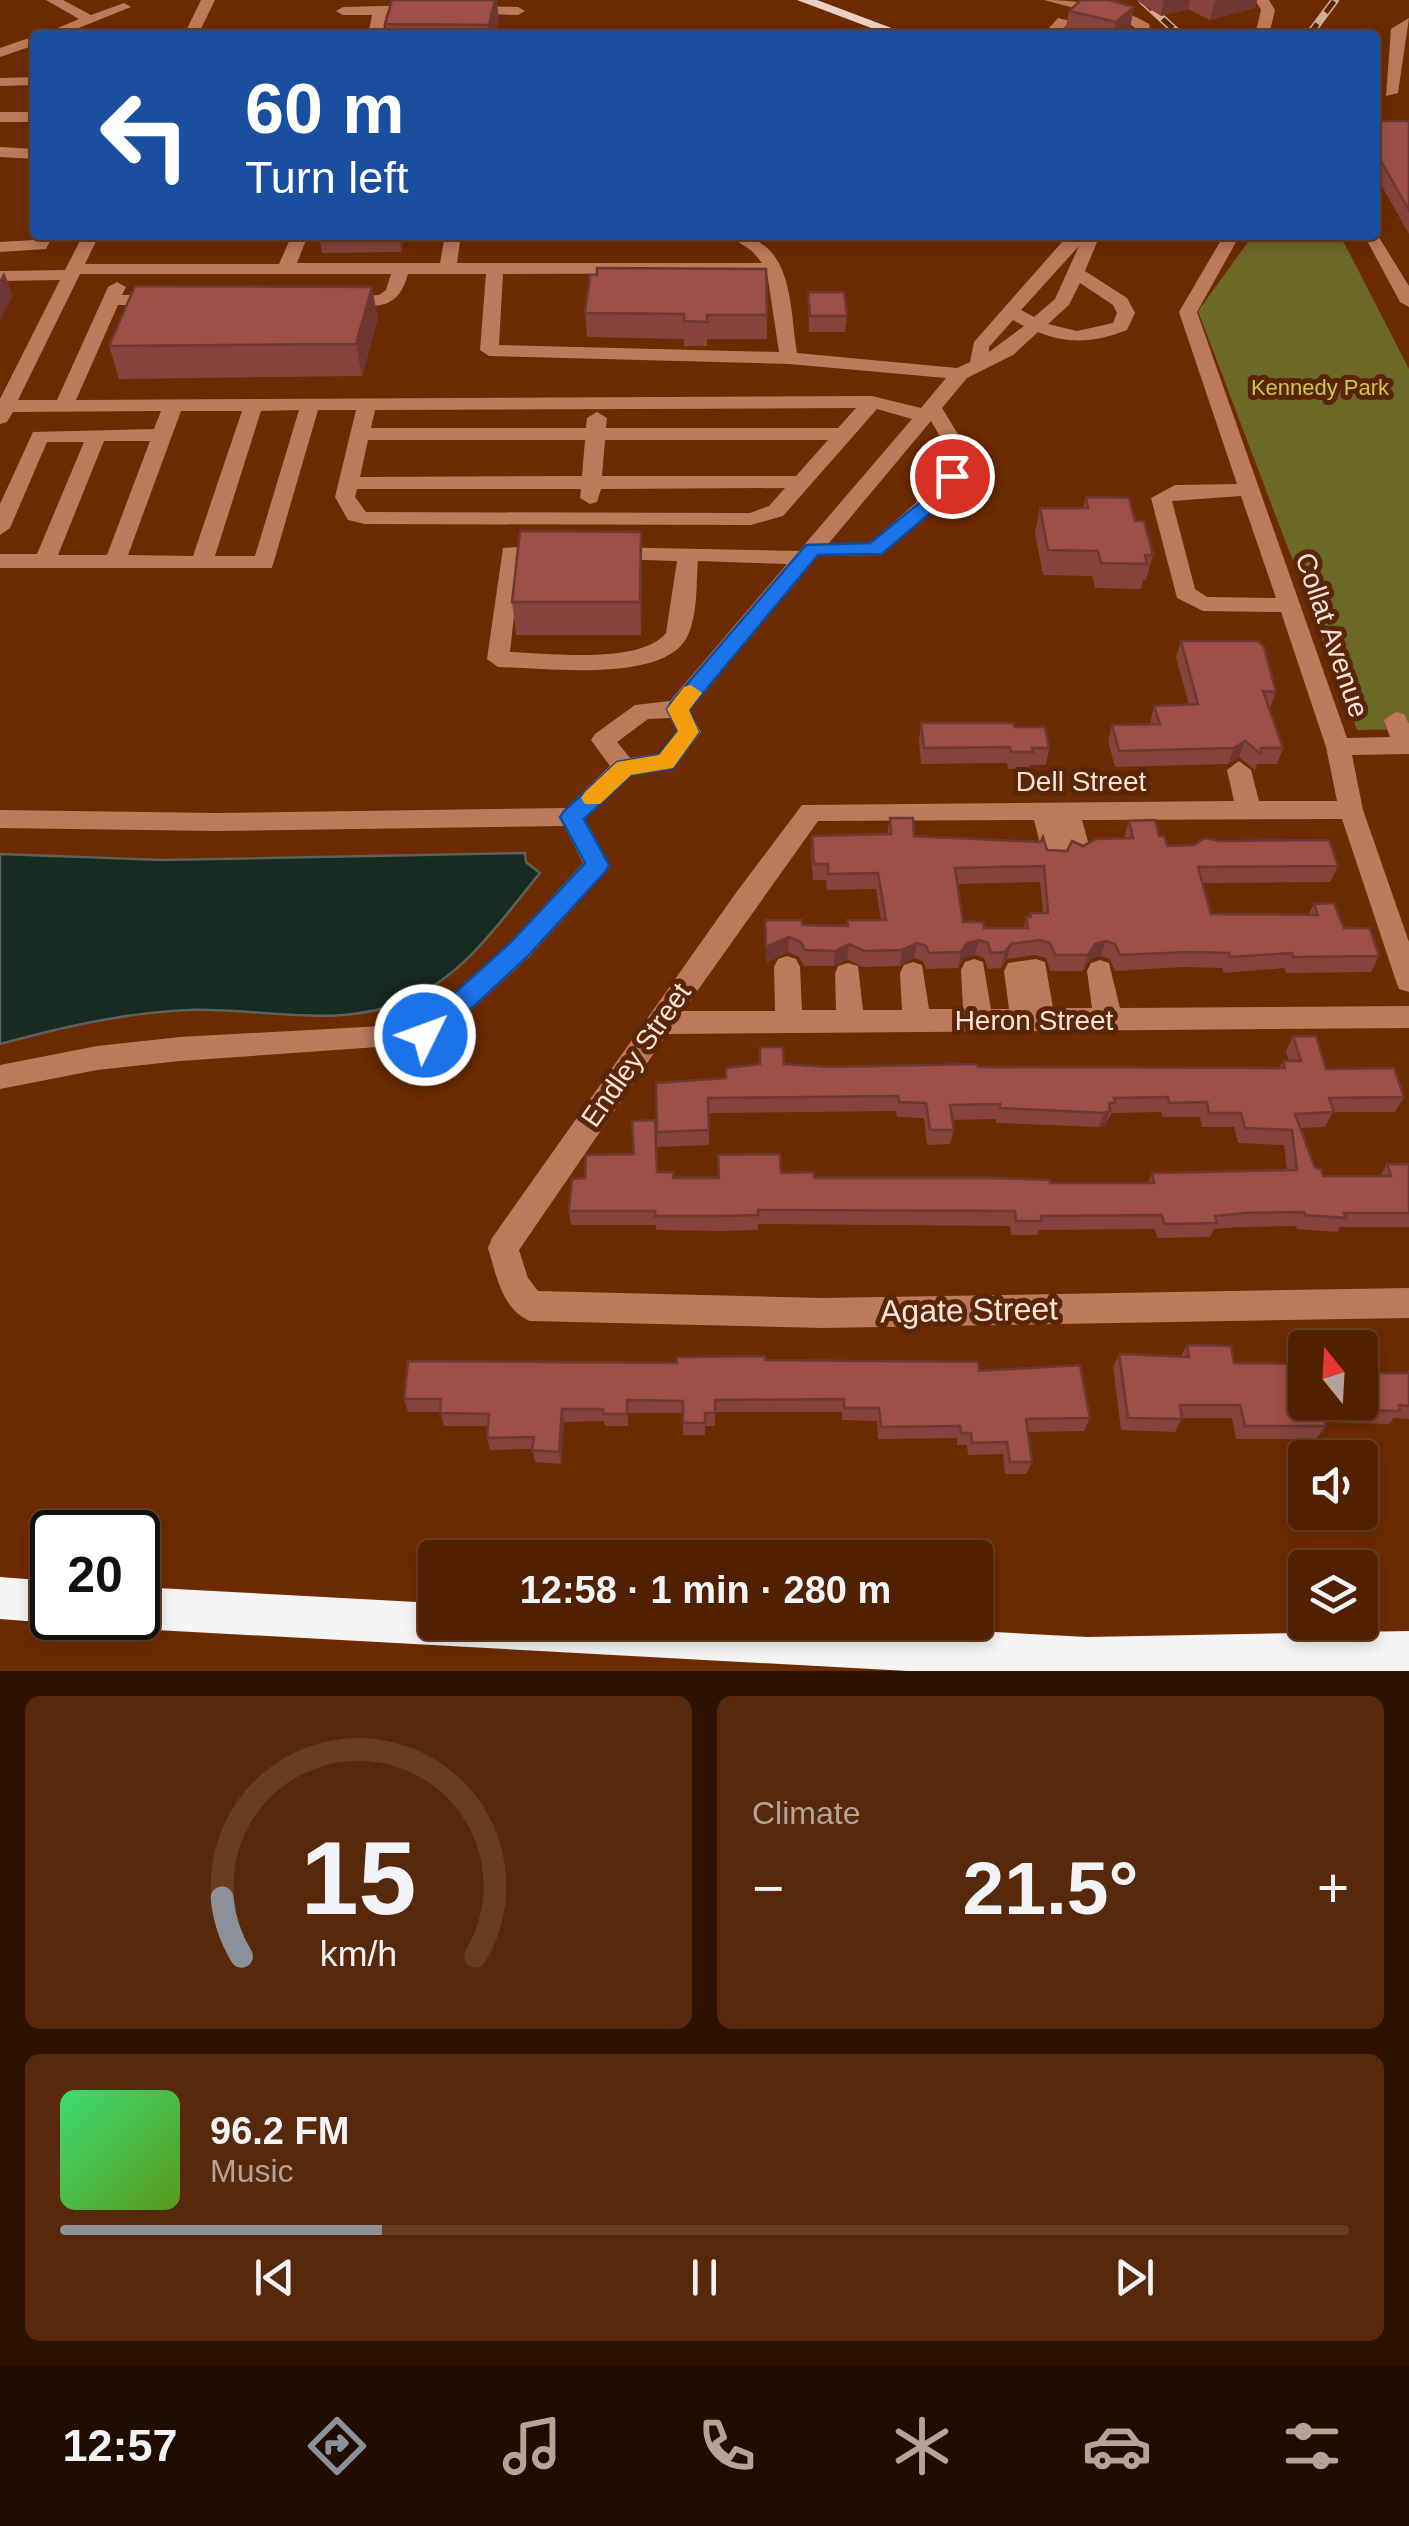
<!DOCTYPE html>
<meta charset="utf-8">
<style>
:root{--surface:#512000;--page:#57280a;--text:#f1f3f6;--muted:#b4a399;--line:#673e22;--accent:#8c9099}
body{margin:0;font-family:Helvetica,sans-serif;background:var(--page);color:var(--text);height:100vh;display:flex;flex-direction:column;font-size:38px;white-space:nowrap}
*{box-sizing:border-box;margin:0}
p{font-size:32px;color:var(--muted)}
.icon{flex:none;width:55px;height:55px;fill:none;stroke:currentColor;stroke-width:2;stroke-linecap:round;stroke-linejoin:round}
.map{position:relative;height:1671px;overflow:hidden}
.details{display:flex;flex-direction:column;gap:25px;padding:25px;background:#2d1200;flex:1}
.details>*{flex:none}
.guide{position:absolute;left:30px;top:30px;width:1350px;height:210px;border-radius:10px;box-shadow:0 5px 15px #0003,0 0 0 2px var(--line);background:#1a4fa0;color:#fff;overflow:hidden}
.needle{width:65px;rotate:342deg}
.tools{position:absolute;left:1288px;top:1330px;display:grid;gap:20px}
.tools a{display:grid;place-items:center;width:90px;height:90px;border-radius:10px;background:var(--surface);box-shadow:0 5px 15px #0003,0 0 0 2px var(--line);font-size:50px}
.speed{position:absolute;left:30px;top:1510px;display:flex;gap:20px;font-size:50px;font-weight:700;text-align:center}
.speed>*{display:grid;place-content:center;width:130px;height:130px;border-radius:50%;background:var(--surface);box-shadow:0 5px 15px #0003,0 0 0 2px var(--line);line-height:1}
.speed .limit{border:5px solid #111;border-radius:15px;background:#fff;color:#111}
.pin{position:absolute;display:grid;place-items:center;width:85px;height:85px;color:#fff;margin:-42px;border:5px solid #fff;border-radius:50%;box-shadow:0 2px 10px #0007}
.me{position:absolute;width:110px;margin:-55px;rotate:48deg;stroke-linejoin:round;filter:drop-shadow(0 0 8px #0008)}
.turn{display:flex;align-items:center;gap:35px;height:210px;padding:0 50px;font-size:45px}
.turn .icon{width:130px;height:130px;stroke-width:2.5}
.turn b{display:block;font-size:70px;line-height:85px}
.big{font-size:75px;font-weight:700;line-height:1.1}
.details .widget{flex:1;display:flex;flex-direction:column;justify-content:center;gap:15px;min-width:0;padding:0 35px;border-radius:15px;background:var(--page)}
.details .dial{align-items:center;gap:0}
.dial svg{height:260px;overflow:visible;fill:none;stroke:var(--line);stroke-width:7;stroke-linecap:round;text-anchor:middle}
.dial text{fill:var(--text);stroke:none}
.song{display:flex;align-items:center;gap:30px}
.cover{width:120px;height:120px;border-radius:15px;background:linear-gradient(135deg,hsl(140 70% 55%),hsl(90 70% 35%))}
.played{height:10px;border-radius:5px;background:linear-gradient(90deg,var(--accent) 25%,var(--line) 25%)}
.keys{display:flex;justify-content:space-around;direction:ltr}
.heat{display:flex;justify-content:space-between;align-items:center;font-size:55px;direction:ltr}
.details .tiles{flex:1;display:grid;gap:25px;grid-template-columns:1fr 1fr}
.widget:last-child{grid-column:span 2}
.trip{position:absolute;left:418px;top:1540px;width:575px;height:100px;border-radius:10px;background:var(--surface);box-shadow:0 5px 15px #0003,0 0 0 2px var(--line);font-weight:700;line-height:100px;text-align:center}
.menu{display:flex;height:160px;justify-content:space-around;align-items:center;background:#200d00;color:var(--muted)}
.menu .icon{width:70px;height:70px}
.menu .active{color:var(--accent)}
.menu b{font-size:45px;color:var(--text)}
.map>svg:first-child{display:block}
.green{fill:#6c6926}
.water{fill:#172b23;stroke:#5c6259;stroke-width:2.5}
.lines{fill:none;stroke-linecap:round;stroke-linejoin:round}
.minor{fill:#bc7a5b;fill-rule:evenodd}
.major{fill:#ecd0c4;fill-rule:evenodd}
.highway{fill:#f4f4f4;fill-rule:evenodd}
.rail-casing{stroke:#d1ac97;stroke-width:8}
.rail{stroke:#592609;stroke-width:5;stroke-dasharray:14;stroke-linecap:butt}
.wall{fill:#86433d;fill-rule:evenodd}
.shaded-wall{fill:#6d3732}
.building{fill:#9c4e47;stroke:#6d3732;stroke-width:2.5;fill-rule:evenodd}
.route{fill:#1a73e8;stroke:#114b97;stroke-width:2.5}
.slow{fill:#f59e0b}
.labels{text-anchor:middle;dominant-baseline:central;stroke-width:10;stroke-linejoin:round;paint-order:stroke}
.far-park-label{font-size:22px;fill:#cdc64c;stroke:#592609}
.street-label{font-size:28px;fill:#fce3d8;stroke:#592609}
.near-street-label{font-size:32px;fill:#fce3d8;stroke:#592609}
</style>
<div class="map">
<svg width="1409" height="1671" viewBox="0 0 1409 1671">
<rect width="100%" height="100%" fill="#6c2b00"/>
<!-- green -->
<path class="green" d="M1253,235H1340L1409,369V729L1357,730L1198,311Z"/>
<!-- water -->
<path class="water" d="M525,853L526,862L540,873C501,920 466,974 409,999C339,1031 261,1007 188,1010C123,1013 63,1027 0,1044V854L163,860Z"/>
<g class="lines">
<!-- minor -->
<g class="minor">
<path d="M46,0H63L91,15L124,3L131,7L61,35H41L79,19Z"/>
<path d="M201,0H215L198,35H184Z"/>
<path d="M1044,0C1079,0 1119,6 1149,24L1151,35H1137V29L1124,21Z"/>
<path d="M1255,0H1269L1275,10L1269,35H1255L1261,10Z"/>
<path d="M421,5L426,6V12L386,15L382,35H368L372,15H343L336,11L343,7Z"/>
<path d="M466,6L518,7L525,11L518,15L461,13L459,10Z"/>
<path d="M1058,18L1070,21L1058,35H1043Z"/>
<path d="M1409,18L1398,93L1386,96L1391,29Z"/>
<path d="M35,36V45L0,57V48Z"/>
<path d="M35,77V85L0,86V78Z"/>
<rect x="0" y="112" width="35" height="10"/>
<path d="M0,147L35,149V159L0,157Z"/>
<path d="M1375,231L1409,286V307L1400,302L1364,235H1375Z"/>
<path d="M37,235H53L46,249L0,252V242L34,240Z"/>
<path d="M83,235H99L85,264H279L292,235H308L297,263H440L445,235H461L457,263H762L752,251L728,235C794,235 789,304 797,353L957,368L970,362L974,342L1062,242L1072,235H1100L1085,271L1127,298L1135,313L1127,330C1096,342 1069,345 1038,332L1013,355L967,378L942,408L970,454L943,501L882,555L818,556L689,710L701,732L674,768L631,775L585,819L610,865L606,872L528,958L435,1043L180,1061L97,1070L0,1089V1065L97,1046L180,1037L419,1024L510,942L583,863L564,826L217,831L0,828V810L217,813L566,808L610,766L591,740L595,734L635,705L670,701L787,564L698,561C696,585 698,618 686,639C660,683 543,668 498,667L487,659L503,548L551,545L562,552L551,559L520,560L510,652C549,653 640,665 666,633L677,561L611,559L604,557L600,552L604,547L799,551L912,419L877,409L783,516L751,525L365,524L348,520L335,497L356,410H318L272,568H0V554H37L84,442H47L10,528L0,535V504L33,432L154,429L161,411L13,412L7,422L0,424V399L60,280L0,281V271L65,270ZM1079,246L1055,299L1034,317L1021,310ZM767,273L779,352L499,345L503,274ZM80,274H391L386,290L379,295L335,297V305L341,306C376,305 397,313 408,274H486L480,350L489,356L789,364L946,378L921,408L872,396L76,400L118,305H161L170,300L161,295H122L126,287L117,282L108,287L57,400H18ZM1080,283L1113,305L1117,313L1113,323L1077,331L1048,324L1069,305ZM1013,320L1024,326L989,352V347ZM856,408L838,428H606L607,418L597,412L587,418L586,428H371L375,410ZM299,410L255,556H215L261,411ZM181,411H242L193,556L128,555ZM931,421L950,454L928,492L870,543H829ZM368,440H585L582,476L360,477ZM605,440H828L796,476H602ZM104,441H150L107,555H58ZM785,488L769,506L750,513L366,512L355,497L357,489H581L580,498L590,504L597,502L601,489ZM670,718L677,731L659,754L630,758L617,742L648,719Z"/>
<path d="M1224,235H1240L1197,312L1347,738L1390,737L1384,720L1396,712L1404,714L1409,724V754L1352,755L1363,810L1409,942V992L1399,989L1396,981L1342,819L1082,820L1090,849L1086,856L1077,859L1065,851L1063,863H1045L1034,820L818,821L683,1011H775L774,967L778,959L787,956L796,959L800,967L802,1010H836L835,974L838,966L848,963L858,966L863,1010H902L900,973L904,965L913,962L922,965L929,1009H963L961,970L965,962L974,959L983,962L991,1009H1009L1004,971L1008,963L1036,959L1045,962L1053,1008H1092L1087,971L1091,963L1100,960L1109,963L1120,1008L1409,1006V1028L667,1034L519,1250L528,1278L538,1291L822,1298L1409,1288V1318L822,1328L530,1321C502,1310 496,1274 488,1248L492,1238L738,890L802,805L1234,801L1227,770L1239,761L1251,770L1259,801H1337L1326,747L1281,612L1203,611L1177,598L1151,498L1175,485L1237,484L1179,312ZM1241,496L1276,598L1207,597L1195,589L1172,501Z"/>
</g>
<!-- major -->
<path class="major" d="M797,0H817L910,35H890Z"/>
<!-- highway -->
<g class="highway">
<path d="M0,1577L52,1581V1618H66L52,1623L0,1619Z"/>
<path d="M138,1587L435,1603V1622H809L1087,1637L1409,1631V1671H908L138,1629L123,1623L121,1618H138Z"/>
</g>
<!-- rail casing -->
<g class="rail-casing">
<g id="rail">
<path d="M1142,0L1180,35"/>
<path d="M1309,35L1335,0"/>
</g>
</g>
<!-- rail -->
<use href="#rail" class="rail"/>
</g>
<!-- wall -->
<g class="wall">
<path d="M1081,0L1130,29L1123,35H1074L1065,33L1069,11Z"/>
<path d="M1136,0H1257L1255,8L1210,20L1188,9L1161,16Z"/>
<path d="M499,23L496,35H387L385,24Z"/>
<path d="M1375,121H1409V234L1375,174Z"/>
<path d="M319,235H406L401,252L322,253Z"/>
<path d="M808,292L847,316L845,332H809Z"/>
<path d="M585,313L767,315V339H707V346H684V339L587,337Z"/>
<path d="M378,319L362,376L119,379L109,346Z"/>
<path d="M949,486L986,487L968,510L946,503Z"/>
<path d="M1086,497L1135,521L1153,555L1146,580H1143L1141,589L1095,588L1092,576L1043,575L1035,533L1040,508H1083Z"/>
<path d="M642,565L641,635H516L512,602Z"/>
<path d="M1181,641L1276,692L1270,708H1269L1283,748L1277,764H1257L1255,770L1239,757L1228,764L1115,767L1108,741L1112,725L1150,724L1154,706L1189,705L1176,657Z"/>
<path d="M921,723L1015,727L1049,748L1046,765H1030L1029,769H1008L1007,763L921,764L919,740Z"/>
<path d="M890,818L914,836L1067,851L1124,838L1129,821L1159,836L1167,846L1338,866L1330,882L1202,883L1211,914L1308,915L1314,904L1379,956L1371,972L1286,973L1284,968L1224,973L1222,968L1183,967L1115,971L1110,959L1101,956L1090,959L1083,971H1050L1046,958L1035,955L1007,959L1001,968L988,969L984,958L975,955L964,958L958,968L926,969L923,961L914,958L900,966L862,967L847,959L834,966H804L799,957L788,952L766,963L765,920L802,925L846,926L847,920H881L876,889L827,890L826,880H813L811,852L812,836L887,834ZM1040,882L1043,913H1030L1029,917H1026L1024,928H984L963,922L957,884Z"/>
<path d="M1293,1036L1326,1069L1404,1097L1395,1112H1333L1325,1127L1300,1128L1315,1168L1323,1176H1380L1387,1164H1409V1227H1340L1337,1232L1297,1229L1296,1226L1238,1227L1214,1229L1210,1237L1157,1238L1155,1229L1039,1230L1037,1235H1011L1010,1226L758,1224V1230L721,1231L656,1230V1225H571L569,1211L657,1172L673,1178H718L781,1173L814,1178L1050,1183H1148L1152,1173L1287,1170L1284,1145L1238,1143L1234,1127H1202L1200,1117H1163L1161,1112L1112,1113L1104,1126L1099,1127L996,1123V1119L952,1120L954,1130L950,1144L927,1145L924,1118L897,1117L896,1111L709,1113V1145L657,1147L656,1083L726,1078L759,1064L760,1047L784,1064L829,1067L1279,1068L1283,1061H1289L1286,1051Z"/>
<path d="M1187,1345L1234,1363L1374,1373H1406L1409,1370V1419L1394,1418L1389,1424L1325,1422L1326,1426L1316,1439H1236L1232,1418H1182L1175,1432L1121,1430L1113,1367L1119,1354L1181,1356Z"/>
<path d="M765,1360L979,1371L1090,1418L1084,1431L1028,1432L1032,1462L1026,1474H1005L1003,1454L968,1455L967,1445H957V1438L878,1439L877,1421L842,1420V1412H715V1426H705V1435H683V1413H628V1426H605L604,1421L564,1422L561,1464L535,1462L532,1449L490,1450L487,1438L488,1426H444L440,1412H408L404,1399L677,1363Z"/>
</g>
<!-- shaded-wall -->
<g class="shaded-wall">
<path d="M495,0H497L499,23L496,35H490L489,25Z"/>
<path d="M1164,0H1190L1188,9L1161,16Z"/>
<path d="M1215,0H1257L1255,8L1210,20Z"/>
<path d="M1134,7L1130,29L1123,35H1114L1116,22Z"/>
<path d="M399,235H406L401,252Z"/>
<path d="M4,272L13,296L0,321V280Z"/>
<path d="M372,287L378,319L362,376L356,344Z"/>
<path d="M989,470L986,487L968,510L970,493Z"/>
<path d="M641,532L642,565L641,635L640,602Z"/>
<path d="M1245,741L1239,757L1228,764L1234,748Z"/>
<path d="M789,937L788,952L766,963V947Z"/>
<path d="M979,940L975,955L964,958L958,968L961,952L967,943Z"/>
<path d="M1106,941L1101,956L1090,959L1083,971L1088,955L1095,944Z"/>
<path d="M917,943L914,958L900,966L902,950Z"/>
<path d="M849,944L847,959L834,966L835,951Z"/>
<path d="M1011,944L1007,959L1001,968L1005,952Z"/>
<path d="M1110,1111L1104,1126L1099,1127L1104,1113Z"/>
<path d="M562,1409L564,1422L561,1464L559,1452Z"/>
</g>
<!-- building -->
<g class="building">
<path d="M392,0H495L489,25L385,24Z"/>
<path d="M1081,0H1109L1134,7L1116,22L1069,11Z"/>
<path d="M1375,121H1409V210L1375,151Z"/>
<path d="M597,268L766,269L767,315H707V322L684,321V314L585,313L590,275H597Z"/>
<path d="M135,286L372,287L356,344L109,346Z"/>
<path d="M808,292H844L847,316H810Z"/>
<path d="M963,462L989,470L970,493L949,486Z"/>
<path d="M1086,497L1129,498L1135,521H1144L1153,555H1145L1147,564L1101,563L1098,551L1048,550L1040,508H1088Z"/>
<path d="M520,531L641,532L640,602H512Z"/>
<path d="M1181,641H1258L1264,647L1276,692L1263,691L1283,748H1261V754L1245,741L1234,748L1119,751L1112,725L1160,724L1154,706L1198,704Z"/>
<path d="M921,723H1014L1015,727H1045L1049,748H1032L1033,752H1011L1010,747L924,748Z"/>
<path d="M890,818H913L914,836L1041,842L1043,837L1047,850L1067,851L1072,841L1083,846L1096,839L1133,838L1129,821L1155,820L1159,836H1164L1167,846L1194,845L1205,838L1220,841L1329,840L1338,866L1198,867L1211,914L1318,915L1314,904L1334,903L1344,928H1370L1379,956L1293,957L1292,953L1230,957L1229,953L1189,952L1120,955L1115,944L1106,941L1095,944L1088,955H1055L1050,943L1040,940L1011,944L1005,952L991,953L988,943L979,940L967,943L961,952L929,953L926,946L917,943L902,950L864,951L849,944L835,951L805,950L801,942L789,937L766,947L765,920H802V925L848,926L847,920H886L878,873L828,874V864H814L812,836L891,834ZM1044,866L1048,913H1030L1031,917H1026L1028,928H984L983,922H963L955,868Z"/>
<path d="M1293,1036H1316L1326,1069L1394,1068L1404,1097L1329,1098L1334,1112L1295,1114L1315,1168L1321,1169L1323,1176H1391L1387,1164H1409V1213H1344L1346,1218L1305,1215L1304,1212L1245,1213L1215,1216L1217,1223L1164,1224L1162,1215L1041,1216L1042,1221H1016L1015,1211L758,1210V1215L721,1216H655V1211H569L572,1179L585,1178L586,1155L634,1154L632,1121L655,1120L657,1172H674L673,1178H719L718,1155L780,1154L781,1173L814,1172V1178H993L1050,1180V1183H1154L1152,1173L1297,1170L1292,1130L1245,1128L1241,1113H1209L1207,1102L1169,1103L1168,1097L1114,1098L1115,1103H1109L1110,1111L1104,1113L1000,1108V1104L950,1105L954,1130H930L926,1103L899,1102L898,1096L708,1098L709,1130L657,1132L656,1083L726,1078V1068L760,1064V1047H783L784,1064L829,1067L977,1064L978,1067L1285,1068L1283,1061H1301Z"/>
<path d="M1187,1345L1231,1346L1234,1363L1305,1364V1402H1360V1364L1372,1365L1374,1373H1409V1406L1399,1405L1400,1411L1322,1409L1326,1426H1245L1240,1405H1180L1182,1419L1128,1418L1119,1354L1189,1357Z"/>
<path d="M765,1356V1360L978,1362L979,1371L1080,1365L1090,1418L1026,1419L1032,1462H1010L1007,1442L972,1443L971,1433H961L960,1426L881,1427L879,1408H844V1399L715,1400V1413H705V1423H683V1401L627,1400V1414H603V1409H562L559,1452L532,1450L534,1437L487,1438L489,1414L440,1413L441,1399H404L408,1361L677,1363V1357Z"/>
</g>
<!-- route -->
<path class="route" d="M952,470L961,476L942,503L882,554L818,555L689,710L699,732L673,768L631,775L584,819L609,865L606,871L527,957L434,1043L425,1046L416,1043L412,1035L416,1028L510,943L585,863L560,817L564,811L617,762L659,755L678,731L667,709L670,704L806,545L870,543L929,495L946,472Z"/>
<!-- slow -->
<path class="slow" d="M691,685L702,693L689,710L699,732L673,768L631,775L600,804H585L581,798L585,792L617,762L659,755L678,731L667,709L684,687Z"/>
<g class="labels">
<!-- far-park labels -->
<g class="far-park-label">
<text x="1320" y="387">Kennedy Park</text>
</g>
<!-- street labels -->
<g class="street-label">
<text transform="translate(1332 635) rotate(71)">Collat Avenue</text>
<text x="1081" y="781">Dell Street</text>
<text x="1034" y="1020">Heron Street</text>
<text transform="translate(636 1055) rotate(-55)">Endley Street</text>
</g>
<!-- near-street labels -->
<g class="near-street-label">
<text transform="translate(969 1310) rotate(-1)">Agate Street</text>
</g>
</g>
</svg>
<div class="tools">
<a><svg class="needle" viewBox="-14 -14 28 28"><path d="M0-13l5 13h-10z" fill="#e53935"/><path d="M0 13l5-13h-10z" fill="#b4a399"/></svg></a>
<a><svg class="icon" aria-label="sound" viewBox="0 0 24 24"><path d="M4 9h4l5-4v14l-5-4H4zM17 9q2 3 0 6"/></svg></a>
<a><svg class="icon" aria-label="layers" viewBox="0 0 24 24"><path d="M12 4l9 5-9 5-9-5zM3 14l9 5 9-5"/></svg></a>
</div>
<div class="speed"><div class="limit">20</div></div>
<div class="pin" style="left:952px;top:476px;background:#d93025"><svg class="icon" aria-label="arrive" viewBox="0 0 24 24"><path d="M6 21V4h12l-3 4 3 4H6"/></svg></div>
<svg class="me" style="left:425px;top:1035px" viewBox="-20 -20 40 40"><circle r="17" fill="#1a73e8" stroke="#fff" stroke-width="3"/><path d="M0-11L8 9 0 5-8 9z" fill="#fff"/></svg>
<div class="trip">12:58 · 1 min · 280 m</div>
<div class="guide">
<div class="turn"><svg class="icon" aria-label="left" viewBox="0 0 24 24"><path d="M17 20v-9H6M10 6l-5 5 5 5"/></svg><div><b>60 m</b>Turn left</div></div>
</div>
</div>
<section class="details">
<div class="tiles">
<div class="widget dial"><svg viewBox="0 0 100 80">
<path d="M14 69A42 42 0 1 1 86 69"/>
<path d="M14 69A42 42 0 0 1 8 51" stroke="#8c9099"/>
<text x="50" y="56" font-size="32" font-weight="700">15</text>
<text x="50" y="72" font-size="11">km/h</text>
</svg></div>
<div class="widget"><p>Climate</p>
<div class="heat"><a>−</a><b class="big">21.5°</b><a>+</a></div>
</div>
<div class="widget">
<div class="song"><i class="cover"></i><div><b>96.2 FM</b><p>Music</p></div></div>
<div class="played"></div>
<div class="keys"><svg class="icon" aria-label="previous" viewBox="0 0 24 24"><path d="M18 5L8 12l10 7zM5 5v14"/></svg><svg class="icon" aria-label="pause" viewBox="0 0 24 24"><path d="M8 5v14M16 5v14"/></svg><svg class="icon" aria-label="next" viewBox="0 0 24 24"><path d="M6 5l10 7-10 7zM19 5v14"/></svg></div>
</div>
</div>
</section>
<nav class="menu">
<b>12:57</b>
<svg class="icon active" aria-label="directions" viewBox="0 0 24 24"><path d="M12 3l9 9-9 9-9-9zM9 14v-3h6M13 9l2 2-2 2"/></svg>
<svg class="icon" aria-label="music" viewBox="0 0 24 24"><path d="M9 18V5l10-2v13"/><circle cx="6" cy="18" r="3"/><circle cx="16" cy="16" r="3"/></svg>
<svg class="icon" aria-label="phone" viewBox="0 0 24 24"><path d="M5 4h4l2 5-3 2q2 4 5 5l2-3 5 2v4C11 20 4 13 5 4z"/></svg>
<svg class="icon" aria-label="climate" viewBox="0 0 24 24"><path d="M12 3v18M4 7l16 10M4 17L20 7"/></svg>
<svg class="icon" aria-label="car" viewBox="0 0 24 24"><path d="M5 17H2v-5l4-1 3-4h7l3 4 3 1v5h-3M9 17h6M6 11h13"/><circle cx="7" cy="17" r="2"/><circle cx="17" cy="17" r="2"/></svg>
<svg class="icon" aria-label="filters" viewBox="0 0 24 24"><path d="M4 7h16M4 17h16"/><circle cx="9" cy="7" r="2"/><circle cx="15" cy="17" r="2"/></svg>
</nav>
